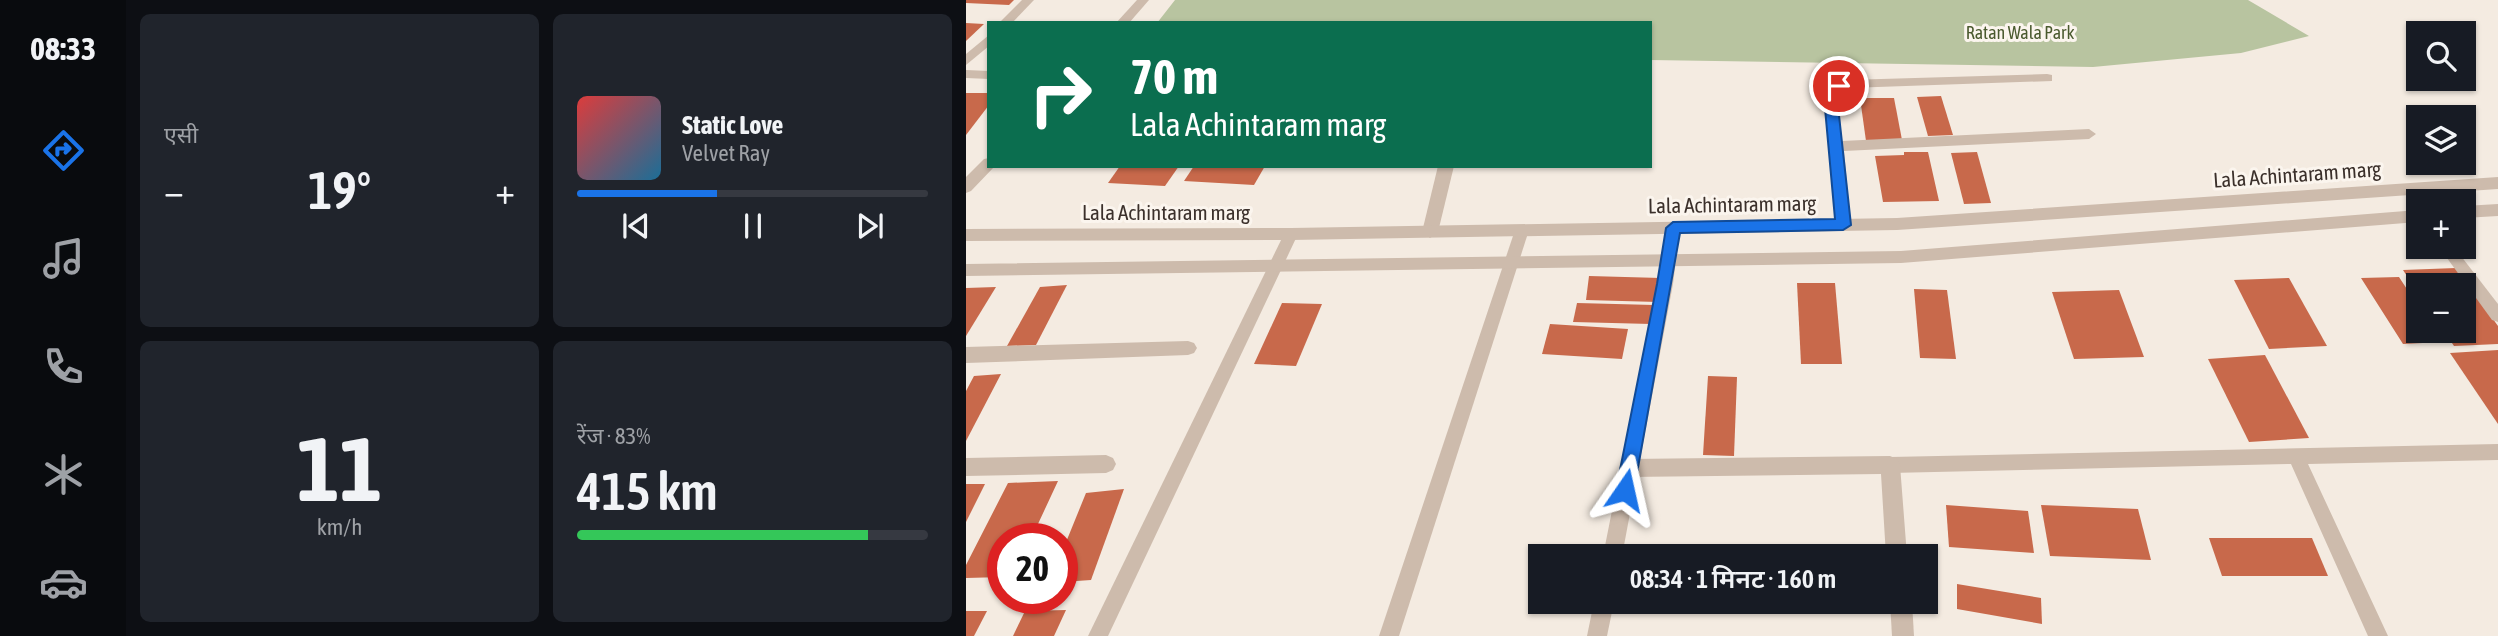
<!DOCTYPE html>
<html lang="hi">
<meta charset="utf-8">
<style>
:root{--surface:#171b24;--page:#20242c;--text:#f1f3f6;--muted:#9ea1a6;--line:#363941;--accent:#1a73e8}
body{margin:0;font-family:"Asap Condensed","Noto Sans Devanagari",sans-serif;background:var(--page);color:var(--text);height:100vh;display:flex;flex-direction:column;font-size:26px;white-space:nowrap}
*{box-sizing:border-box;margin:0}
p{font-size:23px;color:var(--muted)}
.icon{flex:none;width:38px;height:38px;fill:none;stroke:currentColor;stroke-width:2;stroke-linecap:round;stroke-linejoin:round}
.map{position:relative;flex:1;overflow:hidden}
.drawer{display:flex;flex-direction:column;gap:14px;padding:14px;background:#0d0f14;width:840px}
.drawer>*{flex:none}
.banner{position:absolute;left:21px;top:21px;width:665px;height:147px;border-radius:0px;box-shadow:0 2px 5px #0004;background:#0b6e4f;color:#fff;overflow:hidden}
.fabs{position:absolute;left:1440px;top:21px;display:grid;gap:14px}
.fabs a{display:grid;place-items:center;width:70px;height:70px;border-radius:0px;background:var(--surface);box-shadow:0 2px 5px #0004;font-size:35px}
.speed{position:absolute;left:21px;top:523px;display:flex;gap:14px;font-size:35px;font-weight:700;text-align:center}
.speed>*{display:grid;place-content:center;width:91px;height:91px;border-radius:50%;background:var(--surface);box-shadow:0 2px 5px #0004;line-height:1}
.speed .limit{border:10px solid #d22;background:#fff;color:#111}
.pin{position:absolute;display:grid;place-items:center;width:60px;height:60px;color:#fff;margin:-30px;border:4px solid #fff;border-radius:50%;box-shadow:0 2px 7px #0007}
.me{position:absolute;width:77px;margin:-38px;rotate:11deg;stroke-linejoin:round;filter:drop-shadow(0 0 5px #0008)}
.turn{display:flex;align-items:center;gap:24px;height:147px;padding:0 28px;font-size:32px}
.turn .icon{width:91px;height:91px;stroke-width:2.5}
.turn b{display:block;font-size:49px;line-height:60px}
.big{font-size:52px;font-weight:600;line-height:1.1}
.drawer .card{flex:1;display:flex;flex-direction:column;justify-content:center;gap:10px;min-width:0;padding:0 24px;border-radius:10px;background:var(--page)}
.drawer .dial{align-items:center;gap:0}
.dial b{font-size:91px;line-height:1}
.song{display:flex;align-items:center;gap:21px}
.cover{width:84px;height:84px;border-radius:10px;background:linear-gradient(135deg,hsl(0 70% 55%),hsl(200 70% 35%))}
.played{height:7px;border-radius:4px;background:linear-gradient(90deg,var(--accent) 40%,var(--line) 40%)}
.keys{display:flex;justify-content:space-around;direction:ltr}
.heat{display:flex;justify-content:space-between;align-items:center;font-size:38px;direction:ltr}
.charge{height:10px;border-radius:5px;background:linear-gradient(90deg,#34c759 83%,var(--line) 0)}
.drawer .tiles{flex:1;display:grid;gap:14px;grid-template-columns:repeat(2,1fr)}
.trip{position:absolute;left:562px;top:544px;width:410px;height:70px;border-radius:0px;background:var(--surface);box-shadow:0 2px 5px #0004;font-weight:600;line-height:70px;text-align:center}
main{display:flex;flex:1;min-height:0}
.menu{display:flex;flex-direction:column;width:126px;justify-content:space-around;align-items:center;background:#090b0e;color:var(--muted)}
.menu .icon{width:49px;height:49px}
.menu .current{color:var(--accent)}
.menu b{font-size:32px;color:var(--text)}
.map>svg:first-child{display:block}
.green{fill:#b8c4a0}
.building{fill:#c8694b}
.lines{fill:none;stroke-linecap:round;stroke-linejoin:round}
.service{fill:#cdbbac;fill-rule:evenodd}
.minor{fill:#cdbbac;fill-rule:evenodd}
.tertiary{fill:#cdbbac;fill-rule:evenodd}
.route{fill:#1a73e8;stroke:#114b97;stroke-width:2}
.labels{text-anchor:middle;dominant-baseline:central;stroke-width:6;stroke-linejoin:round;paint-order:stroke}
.far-park-label{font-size:18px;fill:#4a5a2e;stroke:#fbf5ee}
.street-label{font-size:21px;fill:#3b302b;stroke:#fbf5ee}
</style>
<main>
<nav class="menu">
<b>08:33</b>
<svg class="icon current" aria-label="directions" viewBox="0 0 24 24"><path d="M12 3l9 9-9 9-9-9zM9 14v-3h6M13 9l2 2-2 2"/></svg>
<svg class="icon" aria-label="music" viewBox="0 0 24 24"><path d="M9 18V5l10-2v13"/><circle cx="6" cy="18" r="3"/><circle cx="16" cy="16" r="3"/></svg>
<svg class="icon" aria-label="phone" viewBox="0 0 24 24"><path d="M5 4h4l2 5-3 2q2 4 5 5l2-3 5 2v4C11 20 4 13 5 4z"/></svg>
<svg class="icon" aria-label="climate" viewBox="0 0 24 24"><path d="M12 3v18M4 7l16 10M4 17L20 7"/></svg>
<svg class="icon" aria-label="car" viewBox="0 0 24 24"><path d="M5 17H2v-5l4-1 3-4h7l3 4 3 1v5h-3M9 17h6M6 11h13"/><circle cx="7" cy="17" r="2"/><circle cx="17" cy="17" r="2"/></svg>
</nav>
<section class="drawer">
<div class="tiles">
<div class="card"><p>एसी</p>
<div class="heat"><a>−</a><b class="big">19°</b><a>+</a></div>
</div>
<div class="card">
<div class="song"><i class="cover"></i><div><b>Static Love</b><p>Velvet Ray</p></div></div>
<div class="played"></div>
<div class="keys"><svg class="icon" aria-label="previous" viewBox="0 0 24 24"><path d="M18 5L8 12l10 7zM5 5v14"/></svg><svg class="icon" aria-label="pause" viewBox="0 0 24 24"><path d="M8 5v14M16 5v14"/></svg><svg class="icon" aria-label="next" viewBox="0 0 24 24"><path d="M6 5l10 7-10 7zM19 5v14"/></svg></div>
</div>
<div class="card dial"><b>11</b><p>km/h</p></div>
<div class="card"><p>रेंज · 83%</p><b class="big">415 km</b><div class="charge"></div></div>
</div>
</section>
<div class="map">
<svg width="1532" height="636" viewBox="0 0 1532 636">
<rect width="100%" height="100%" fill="#f4ebe1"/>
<!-- green -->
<path class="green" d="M209,0H1282L1343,36L1275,53L1127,67L684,60V23H191Z"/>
<!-- building -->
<g class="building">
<path d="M0,0H48L43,5L0,3Z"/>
<path d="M0,23L18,24L0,41Z"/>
<path d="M0,93H23V105L0,135Z"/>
<path d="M975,96L987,135L962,136L951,97Z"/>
<path d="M894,98H928L936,140L900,141Z"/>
<path d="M938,152H962L973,201L917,202L909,156L938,155Z"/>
<path d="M1011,152L1025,203L998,204L985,153Z"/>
<path d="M154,166H213L199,186L142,183Z"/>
<path d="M228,166H299L288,185L218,181Z"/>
<path d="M1490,268L1532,326V344L1488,346L1478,331H1498V285H1452V293L1437,270Z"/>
<path d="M623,276L695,278L692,302L620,300Z"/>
<path d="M1433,277L1452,306V331H1469L1476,342L1437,344L1395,278Z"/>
<path d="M1323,278L1361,346L1303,349L1268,280Z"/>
<path d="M831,283H869L876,364H835Z"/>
<path d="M101,285L70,345L41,346L74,287Z"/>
<path d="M30,287L0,336V288Z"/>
<path d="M948,289L981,290L990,359L954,358Z"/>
<path d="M1153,290L1178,357L1108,359L1086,292Z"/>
<path d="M316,303L356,304L330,366L288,364Z"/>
<path d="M611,303L688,305L685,324L607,322Z"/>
<path d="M584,324L662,329L656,359L576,354Z"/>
<path d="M1532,350V424L1484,353Z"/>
<path d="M1299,355L1343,438L1283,442L1242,359Z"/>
<path d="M35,374L0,441V391L8,376Z"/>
<path d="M742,376L771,377L768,456L737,455Z"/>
<path d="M92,481L65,539H37V577L0,578V565L42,483Z"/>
<path d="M0,484H19L0,522Z"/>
<path d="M158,489L125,580L96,582V552L120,493Z"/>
<path d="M980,505L1062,511L1068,553L983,547Z"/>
<path d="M1075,505L1172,509L1185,560L1084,556Z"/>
<path d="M1243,538H1346L1362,576H1256Z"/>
<path d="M991,584L1075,598L1076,624L991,609Z"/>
<path d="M100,610L88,636H47L59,611Z"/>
<path d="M0,611H21L8,636H0Z"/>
</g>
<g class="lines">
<!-- service -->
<g class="service">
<path d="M56,0H68L46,23H33Z"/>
<path d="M171,0H183L163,23H150Z"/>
<path d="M23,35V46L0,65V54Z"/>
<path d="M0,70L23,71V79L0,78Z"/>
<path d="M707,223L714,228L707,284L656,556H637L691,284L700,228Z"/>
<path d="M556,225L563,230L433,636H413L549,230Z"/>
<path d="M325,229L332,234L142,636H122L318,234Z"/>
<path d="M1473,247H1488L1532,304V322L1526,320Z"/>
<path d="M1532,444V460L1342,464L1422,636H1402L1325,464L924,473L918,471L915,465L918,459L924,457Z"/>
<path d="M628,602H648L641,636H621Z"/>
</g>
<!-- minor -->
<g class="minor">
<path d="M1081,74L1086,75V81L883,88L874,92L872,97L876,141L1123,129L1130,134L1123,139L878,151L885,225L883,229H871L858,97L863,86L881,80Z"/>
<path d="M23,158V166L28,167L5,191L0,193V177L18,159Z"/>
<path d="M472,166H488L472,232L464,238L456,232Z"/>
<path d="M222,341L228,343L231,348L228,353L222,355L0,363V347Z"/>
<path d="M140,455L147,458L150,464L147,470L140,473L0,476V458Z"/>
<path d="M924,456L931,459L934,465L941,556H920L915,474L663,477L656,474L653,468L656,462L663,459Z"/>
<path d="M924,602H946L948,636H926Z"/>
</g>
<!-- tertiary -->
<g class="tertiary">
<path d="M1532,177V189L931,230L325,240L0,241V229L325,228L931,218Z"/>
<path d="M1532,204V216L1498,218V206Z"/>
<path d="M1452,210V222L935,263L0,276V264L935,251Z"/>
</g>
</g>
<!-- route -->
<path class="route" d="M873,82L879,86L871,97L885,225L877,230L714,233L668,490L666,496L659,498L653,496L650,490L691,284L700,228L707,222L869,219L858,97L869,83Z"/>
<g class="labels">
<!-- far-park labels -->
<g class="far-park-label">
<text x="1054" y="32">Ratan Wala Park</text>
</g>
<!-- street labels -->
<g class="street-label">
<text transform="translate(1331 174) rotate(-4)">Lala Achintaram marg</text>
<text transform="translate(766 204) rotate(-1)">Lala Achintaram marg</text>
<text x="200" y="212">Lala Achintaram marg</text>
</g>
</g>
</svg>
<div class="fabs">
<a><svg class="icon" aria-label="search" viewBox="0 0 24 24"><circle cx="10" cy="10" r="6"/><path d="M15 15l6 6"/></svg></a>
<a><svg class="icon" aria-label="layers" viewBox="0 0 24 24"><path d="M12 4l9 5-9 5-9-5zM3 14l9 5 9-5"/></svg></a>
<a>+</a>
<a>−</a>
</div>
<div class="speed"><div class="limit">20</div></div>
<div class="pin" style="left:873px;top:86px;background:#d93025"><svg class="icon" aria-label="arrive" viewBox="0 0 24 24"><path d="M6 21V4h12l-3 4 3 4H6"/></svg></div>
<svg class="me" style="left:659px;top:490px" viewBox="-20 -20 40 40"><path d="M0-17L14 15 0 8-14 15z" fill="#1a73e8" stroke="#fff" stroke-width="4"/></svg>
<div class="trip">08:34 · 1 मिनट · 160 m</div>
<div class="banner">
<div class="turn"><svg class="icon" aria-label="right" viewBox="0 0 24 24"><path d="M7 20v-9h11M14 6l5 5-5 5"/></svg><div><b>70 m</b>Lala Achintaram marg</div></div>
</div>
</div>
</main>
